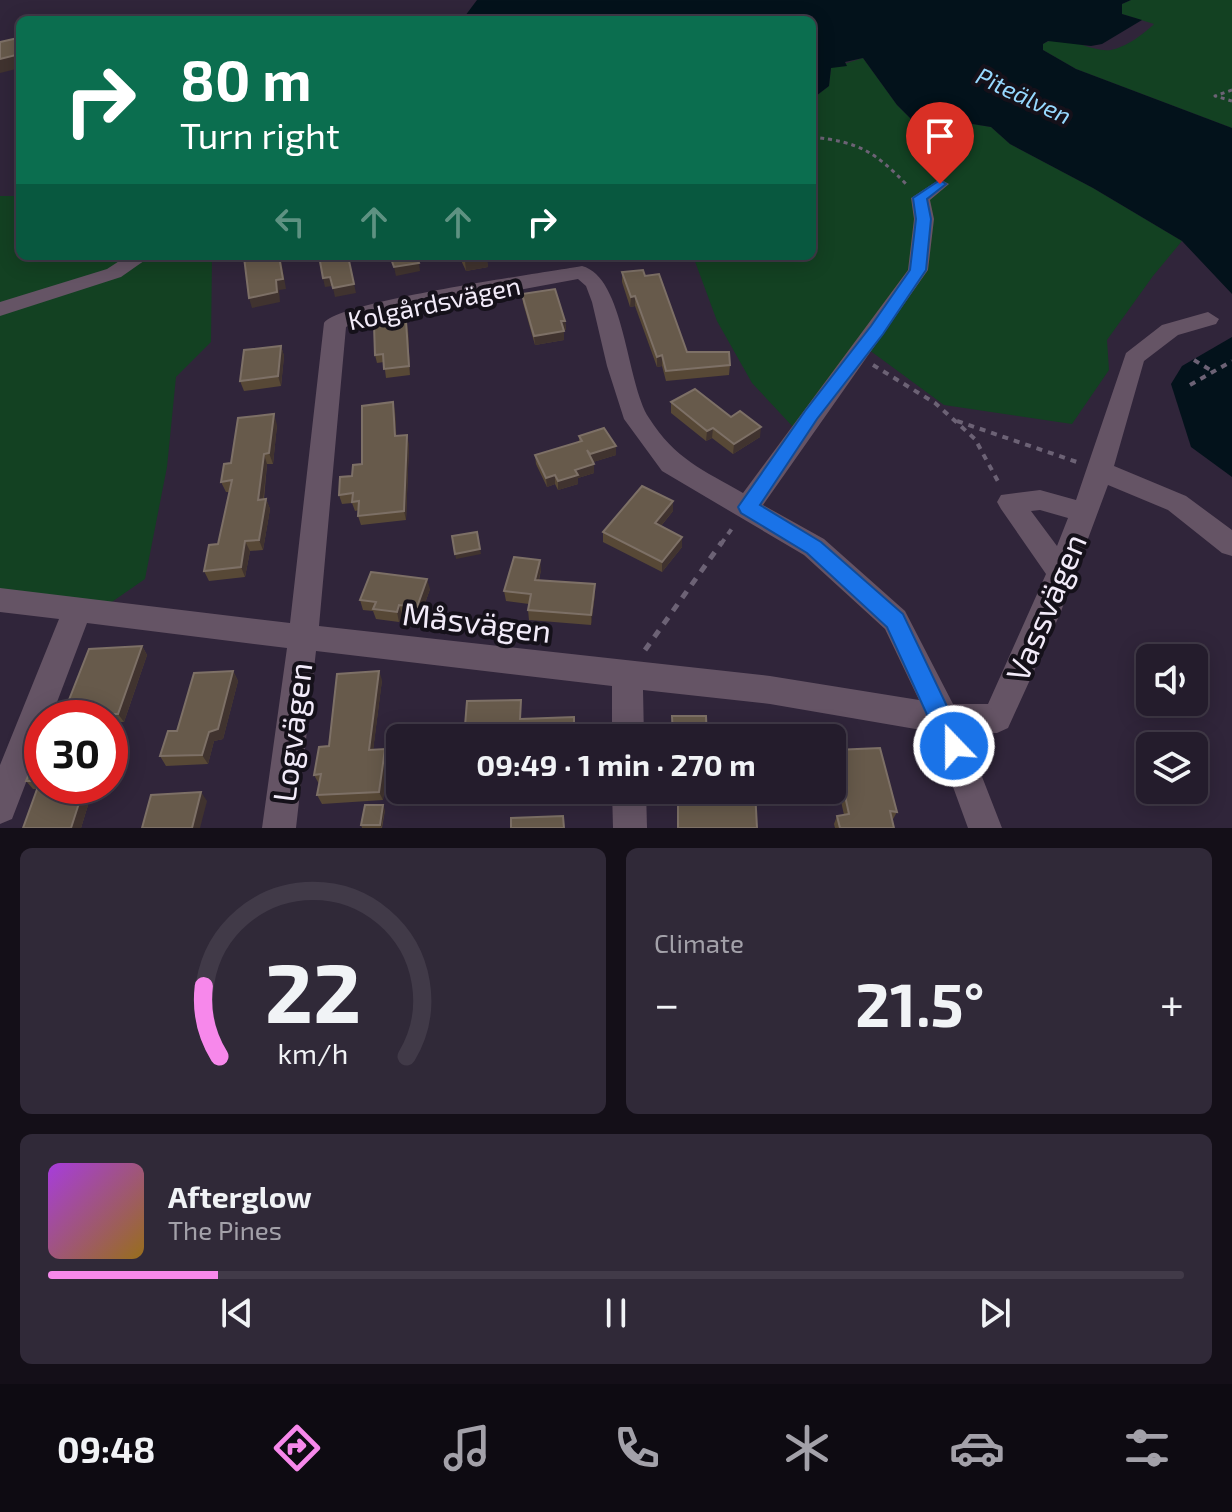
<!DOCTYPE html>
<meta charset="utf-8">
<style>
:root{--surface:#241c2c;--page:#302938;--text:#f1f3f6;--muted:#a3a1a9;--line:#413a48;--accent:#f788eb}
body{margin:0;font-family:"Exo 2",sans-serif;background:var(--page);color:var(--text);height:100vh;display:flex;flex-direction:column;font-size:30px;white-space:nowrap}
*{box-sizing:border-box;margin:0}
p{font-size:26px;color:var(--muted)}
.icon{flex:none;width:44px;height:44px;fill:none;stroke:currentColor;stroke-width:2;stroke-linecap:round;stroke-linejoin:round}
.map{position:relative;height:828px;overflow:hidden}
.details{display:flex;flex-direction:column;gap:20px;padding:20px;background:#140f18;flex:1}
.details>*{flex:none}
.top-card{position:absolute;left:16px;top:16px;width:800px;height:244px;border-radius:12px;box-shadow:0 4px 20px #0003,0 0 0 2px var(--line);background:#0b6e4f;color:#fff;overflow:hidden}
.buttons{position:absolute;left:1136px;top:644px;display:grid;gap:16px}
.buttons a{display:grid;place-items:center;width:72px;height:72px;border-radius:12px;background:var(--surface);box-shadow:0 4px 20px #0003,0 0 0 2px var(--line);font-size:40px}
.speed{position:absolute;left:24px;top:700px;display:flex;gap:16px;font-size:40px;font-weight:700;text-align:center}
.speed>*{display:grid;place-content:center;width:104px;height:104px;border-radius:50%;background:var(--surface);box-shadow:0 4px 20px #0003,0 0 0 2px var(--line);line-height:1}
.speed .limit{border:12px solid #d22;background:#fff;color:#111}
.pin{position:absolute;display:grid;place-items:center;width:68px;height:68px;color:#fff;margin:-82px -34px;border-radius:50% 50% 50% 0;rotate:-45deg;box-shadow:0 0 8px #0007}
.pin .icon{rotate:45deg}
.me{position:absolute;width:88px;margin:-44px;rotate:338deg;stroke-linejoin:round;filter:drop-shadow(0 0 6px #0008)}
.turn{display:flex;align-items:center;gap:28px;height:168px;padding:0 32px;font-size:36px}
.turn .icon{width:104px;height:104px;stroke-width:2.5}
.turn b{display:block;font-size:56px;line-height:68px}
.lanes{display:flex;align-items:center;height:76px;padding:0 32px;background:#0003;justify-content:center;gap:40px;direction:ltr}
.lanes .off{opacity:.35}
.big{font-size:60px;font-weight:700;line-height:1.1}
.details .widget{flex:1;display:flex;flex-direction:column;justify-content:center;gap:12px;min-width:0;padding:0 28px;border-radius:12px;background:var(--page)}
.details .dial{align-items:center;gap:0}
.dial svg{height:208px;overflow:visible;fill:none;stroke:var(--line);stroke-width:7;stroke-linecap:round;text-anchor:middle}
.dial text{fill:var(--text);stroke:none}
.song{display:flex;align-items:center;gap:24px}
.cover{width:96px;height:96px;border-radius:12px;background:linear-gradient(135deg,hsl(280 70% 55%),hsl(40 70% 35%))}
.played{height:8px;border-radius:4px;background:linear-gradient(90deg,var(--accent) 15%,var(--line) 15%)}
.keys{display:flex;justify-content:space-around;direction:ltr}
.heat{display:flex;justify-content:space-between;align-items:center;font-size:44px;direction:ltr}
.details .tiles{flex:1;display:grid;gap:20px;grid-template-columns:1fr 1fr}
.widget:last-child{grid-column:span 2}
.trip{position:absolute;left:386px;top:724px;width:460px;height:80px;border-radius:12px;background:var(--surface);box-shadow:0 4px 20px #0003,0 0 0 2px var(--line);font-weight:700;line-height:80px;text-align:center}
.tabs{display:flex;height:128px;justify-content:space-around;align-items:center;background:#0e0b12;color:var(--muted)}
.tabs .icon{width:56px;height:56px}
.tabs .current{color:var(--accent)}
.tabs b{font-size:36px;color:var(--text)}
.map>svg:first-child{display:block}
.green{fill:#134122}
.water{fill:#03121b}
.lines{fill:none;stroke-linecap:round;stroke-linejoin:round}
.path-far2{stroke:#6c6275;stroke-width:3;stroke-dasharray:4 4;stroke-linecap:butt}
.path-far1{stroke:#6c6275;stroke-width:4;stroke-dasharray:6 6;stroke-linecap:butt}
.path{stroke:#6c6275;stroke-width:5;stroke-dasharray:8 8;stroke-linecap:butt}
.minor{fill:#655465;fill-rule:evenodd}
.wall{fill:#574836}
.shaded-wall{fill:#40332f}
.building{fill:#675a4b;stroke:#7d7066;stroke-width:2}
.route{fill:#1a73e8;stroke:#114b97;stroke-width:2}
.labels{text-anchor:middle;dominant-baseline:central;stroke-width:8;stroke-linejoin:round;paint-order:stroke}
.far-water-label{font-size:24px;font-style:italic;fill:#97d9ff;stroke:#15111a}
.street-label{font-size:26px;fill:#f2ebf9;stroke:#15111a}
.near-street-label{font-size:32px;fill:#f2ebf9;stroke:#15111a}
</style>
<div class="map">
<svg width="1232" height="828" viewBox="0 0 1232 828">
<rect width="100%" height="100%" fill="#30253a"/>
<!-- green -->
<g class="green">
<path d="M1131,0H1232V128L1076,69L1043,50V44C1064,31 1089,53 1111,50C1126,47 1144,34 1154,24L1122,14V4Z"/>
<path d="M863,58L897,105L923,131L960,122L991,127L1010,144L1093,188L1182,241L1153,276L1107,340L1109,370L1072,424L944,405L861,344L794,428L752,383L717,321L693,256H812V99L829,86L831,68Z"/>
<path d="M0,196H20V256H212L211,342L176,377L167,467L145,579L106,606L0,594Z"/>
</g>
<!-- water -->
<g class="water">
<path d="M477,0H1131L1122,4V14L1142,20L1102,44L1091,46L1048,41L1043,44V50L1076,69L1232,128V294L1182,241L1093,188L1010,144L991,127L960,122L923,131L897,105L863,58L845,62L847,66L831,68L829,86L812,99V20H462Z"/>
<path d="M1232,337V477L1191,447L1171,384L1182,366Z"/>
</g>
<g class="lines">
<!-- path-far2 -->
<g class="path-far2">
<path d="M1232,90L1215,96L1232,101"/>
<path d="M812,137C860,142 875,152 908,186"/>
</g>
<!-- path-far1 -->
<g class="path-far1">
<path d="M1194,360L1212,371"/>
<path d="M873,365L935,403L975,439L1000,485"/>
<path d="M1190,385L1232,361"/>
<path d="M957,421L1077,462"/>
<path d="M721,544L733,527"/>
</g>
<!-- path -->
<path class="path" d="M645,650L722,542"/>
<!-- minor -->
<g class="minor">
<path d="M940,179L949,184L930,200L934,219L928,270L763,505L824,539L905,611L953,704H988L1046,574L1001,509L997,502L1001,495L1040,490L1076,500L1126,353L1162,325L1208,312L1219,319L1216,324L1178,335L1144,361L1114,466L1186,496L1232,530V556L1222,553L1168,510L1108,485L1060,614L1008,728L997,733H965L1002,828H968L933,732L770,704L643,690L644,738H612V686L316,651L296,828H262L287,648L87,623L51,718H42V741L12,819L0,824V765L59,619L0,612V588L290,623L324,323C340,301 543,273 582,266C625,277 626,383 649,418C675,459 703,470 743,493L908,270L914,219L911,198ZM578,279L586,286L592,302L607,366L624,419L662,471L804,555L885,629L919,700L770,676L319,626L346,327L362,319ZM1040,510L1068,518L1057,546L1031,511Z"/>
<path d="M127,256H151L121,277L0,316V302L107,269Z"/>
<path d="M612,790H646L647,828H613Z"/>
</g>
</g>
<!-- wall -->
<g class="wall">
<path d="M459,256H486L488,267L466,271Z"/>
<path d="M622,272L645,276L687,352L730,365L729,375L666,381L662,366L657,367L635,306L630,307L622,282Z"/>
<path d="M522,294L565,321L566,330H564V340L535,345L523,303Z"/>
<path d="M408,329L410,375L386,378L384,362L377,363L375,355Z"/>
<path d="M281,346L284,356L281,386L244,391L240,381Z"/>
<path d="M671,402L731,417L760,437L733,454L712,438L706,441L671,413Z"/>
<path d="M395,411L396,435L409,444L406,520L361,525L358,516L359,510L355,511L352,503L342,504L339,495L362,464Z"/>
<path d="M277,425L273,464H267L264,499H266L270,509L263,550L250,551L245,577L209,581L204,571L218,544L229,492H226L221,482Z"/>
<path d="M579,436L616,455L593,462L594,473L578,478V484L558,490L555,484L547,487L536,464L535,455L579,442Z"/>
<path d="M673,511L661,526L682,547L662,572L603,542V532Z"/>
<path d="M541,570L539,580L595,594L591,625L529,620L528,610L529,604L506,601L504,591Z"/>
<path d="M430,589L420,617L402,615L399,622L376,619L373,611L363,610L360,600Z"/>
<path d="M142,646L147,655L124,722H110V718H53L63,715Z"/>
<path d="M233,671L238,681L223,739L214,741L208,764L166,766L160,756L177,731Z"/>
<path d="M382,680L373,750L388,758L383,800L322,804L317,795L319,784L314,775L329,746Z"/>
<path d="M42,743L69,798L88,805L81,828H23L37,789H33L26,781Z"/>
<path d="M835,750L897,812L892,821L894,828H835L834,824L837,816L844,815L832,760Z"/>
<path d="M385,810L382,828H362L361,825Z"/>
</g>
<!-- shaded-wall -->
<g class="shaded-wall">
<path d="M20,54V68L0,73V59Z"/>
<path d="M279,256L281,260L286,289L279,290L280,302L252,308L249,298L276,280Z"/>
<path d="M487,257L488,267L466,271L465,261Z"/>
<path d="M419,263L420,271L396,276L394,267Z"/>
<path d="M330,277L332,286L325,287L323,278Z"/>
<path d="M354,284L356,293L335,297L333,288Z"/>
<path d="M635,296V306L630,307L631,297Z"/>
<path d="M406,321L408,329L410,375L409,366Z"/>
<path d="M561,321H565L566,330H561Z"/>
<path d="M564,331V340L535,345L534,336Z"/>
<path d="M281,346L284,356L281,386L278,376Z"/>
<path d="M662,355V366L657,367V357Z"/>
<path d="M393,402L395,411L397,445L395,436Z"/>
<path d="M274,414L277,425L273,464L269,453Z"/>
<path d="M761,427L760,437L733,454L734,444Z"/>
<path d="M713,428L712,438L706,441L707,431Z"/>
<path d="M407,435L409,444L406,520L404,511Z"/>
<path d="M616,446V455L590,463V454Z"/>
<path d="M264,454L267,464L262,510L258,500Z"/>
<path d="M594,464V473L578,478V484L558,490V481L575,470Z"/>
<path d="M555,475V484L547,487L546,478Z"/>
<path d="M266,499L270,509L263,550L259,540Z"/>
<path d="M673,501V511L655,533V523Z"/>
<path d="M682,537V547L662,572V562Z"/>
<path d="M245,541L250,551L245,577L241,567Z"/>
<path d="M480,549L481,554L456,559L455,554Z"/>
<path d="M540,560L541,570L536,590L535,580Z"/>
<path d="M427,579L430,589L420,617L417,607Z"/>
<path d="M595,584V594L591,625V615Z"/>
<path d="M399,605L402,615L399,622L397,612Z"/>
<path d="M142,646L147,655L124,722L118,714Z"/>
<path d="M233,671L238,681L223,739L214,741L208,764L202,755L209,732Z"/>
<path d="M379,671L382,680L372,759L369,750Z"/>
<path d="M385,749L388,758L383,800L379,792Z"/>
<path d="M64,786H74L66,807L59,799Z"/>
<path d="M201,792L207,801L200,828H192Z"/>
<path d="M81,797L88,805L81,828H71Z"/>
<path d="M383,805L385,810L381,828L380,825Z"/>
</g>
<!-- building -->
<g class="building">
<path d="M18,38L20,46V54L0,59V42Z"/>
<path d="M249,256H279L283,279L276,280L277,292L249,298L244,257Z"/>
<path d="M319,256H348L354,284L333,288L330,277L323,278Z"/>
<path d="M390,256H416L419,263L394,267Z"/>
<path d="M462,256H486L487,257L465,261Z"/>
<path d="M643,270L645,276L659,274L687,352H729L730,365L666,371L662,355L657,357L635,296L631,297L622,272Z"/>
<path d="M555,289L565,321H561L564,331L534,336L522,294Z"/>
<path d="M406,321L409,366L384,369L383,354L375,355L374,325Z"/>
<path d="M281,346L278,376L240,381L244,350Z"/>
<path d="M695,389L731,417L740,411L761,427L734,444L713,428L707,431L671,402Z"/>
<path d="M393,402L395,436L407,435L404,511L358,516L359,501L352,502L353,493L339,495L340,477L352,476L353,465L362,464V406Z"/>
<path d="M274,414L269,453L264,454L258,500L266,499L259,540L245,541L241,567L204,571L209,545L218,544L232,480L221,482L224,464L231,463L238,418Z"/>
<path d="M604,428L616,446L590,454L587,450L594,464L575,470L578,475L558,481L555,475L546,478L535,455L582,441L579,436Z"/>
<path d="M642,486L673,501L655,523L682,537L662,562L603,532Z"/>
<path d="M477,532L480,549L455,554L452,536Z"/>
<path d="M514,557L540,560L535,580L595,584L591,615L528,610L531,594L504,591Z"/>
<path d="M371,572L427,579L417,607L399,605L397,612L373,609L376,602L360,600Z"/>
<path d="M142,646L118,714H103L102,718H53L54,715H63L89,649Z"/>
<path d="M233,671L218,729L209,732L202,755L160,756L168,731H177L194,673Z"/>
<path d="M379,671L369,750L385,749L379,792L317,795L321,774L314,775L319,747L329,746L337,674Z"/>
<path d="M521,700L520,719L574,717V738H464L467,701Z"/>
<path d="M672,716H706L707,738H673Z"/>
<path d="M42,743V786H64L59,799L81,797L71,828H23L40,781H26Z"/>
<path d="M880,748L897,812L890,811L894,828H840L837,816L849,814L835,750Z"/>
<path d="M678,790H755L757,828H678Z"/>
<path d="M201,792L192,828H142L151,795Z"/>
<path d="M365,805H383L380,825H361Z"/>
<path d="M563,816L564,828H511V818Z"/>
</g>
<!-- route -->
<path class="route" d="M940,180L946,184L927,199L931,219L926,270L883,334L817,419L760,505L821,542L903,614L966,746L963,754L954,758L945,754L887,627L807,553L741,513L738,507L805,411L871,326L910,270L916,219L913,198Z"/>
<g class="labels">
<!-- far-water labels -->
<g class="far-water-label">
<text transform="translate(1024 95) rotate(25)">Piteälven</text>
</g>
<!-- street labels -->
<g class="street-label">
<text transform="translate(434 302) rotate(-12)">Kolgårdsvägen</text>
</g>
<!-- near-street labels -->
<g class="near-street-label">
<text transform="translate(1045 607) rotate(-67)">Vassvägen</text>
<text transform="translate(477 621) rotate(7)">Måsvägen</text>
<text transform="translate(291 732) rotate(-83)">Logvägen</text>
</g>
</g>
</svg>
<div class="buttons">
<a><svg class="icon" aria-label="sound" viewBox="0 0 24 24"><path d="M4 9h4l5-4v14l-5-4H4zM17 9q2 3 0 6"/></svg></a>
<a><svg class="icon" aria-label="layers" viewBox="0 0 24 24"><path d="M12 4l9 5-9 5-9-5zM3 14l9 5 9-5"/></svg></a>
</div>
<div class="speed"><div class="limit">30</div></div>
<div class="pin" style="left:940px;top:184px;background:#d93025"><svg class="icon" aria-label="arrive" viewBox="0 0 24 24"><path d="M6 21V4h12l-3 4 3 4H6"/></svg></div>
<svg class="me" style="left:954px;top:746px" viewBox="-20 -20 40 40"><circle r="17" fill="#1a73e8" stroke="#fff" stroke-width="3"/><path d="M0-11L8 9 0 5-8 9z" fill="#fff"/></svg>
<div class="trip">09:49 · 1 min · 270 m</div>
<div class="top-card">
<div class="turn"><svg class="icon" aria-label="right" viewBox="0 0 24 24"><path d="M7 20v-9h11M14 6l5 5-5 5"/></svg><div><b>80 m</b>Turn right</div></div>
<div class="lanes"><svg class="icon off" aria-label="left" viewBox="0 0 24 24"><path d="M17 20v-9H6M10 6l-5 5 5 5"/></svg><svg class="icon off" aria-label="ahead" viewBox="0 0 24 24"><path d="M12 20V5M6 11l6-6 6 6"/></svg><svg class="icon off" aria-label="ahead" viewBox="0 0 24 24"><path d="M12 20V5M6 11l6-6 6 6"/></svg><svg class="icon" aria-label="right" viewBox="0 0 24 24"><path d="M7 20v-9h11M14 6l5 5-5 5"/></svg></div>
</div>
</div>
<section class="details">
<div class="tiles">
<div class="widget dial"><svg viewBox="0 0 100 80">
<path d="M14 69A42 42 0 1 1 86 69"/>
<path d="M14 69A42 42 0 0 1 8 42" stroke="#f788eb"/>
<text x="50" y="56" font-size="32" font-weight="700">22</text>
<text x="50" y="72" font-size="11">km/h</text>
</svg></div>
<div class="widget"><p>Climate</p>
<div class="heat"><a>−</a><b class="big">21.5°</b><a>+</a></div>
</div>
<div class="widget">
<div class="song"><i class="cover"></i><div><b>Afterglow</b><p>The Pines</p></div></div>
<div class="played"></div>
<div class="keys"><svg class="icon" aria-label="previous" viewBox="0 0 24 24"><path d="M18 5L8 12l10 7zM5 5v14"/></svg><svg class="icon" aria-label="pause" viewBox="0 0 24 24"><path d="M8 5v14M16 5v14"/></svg><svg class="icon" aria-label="next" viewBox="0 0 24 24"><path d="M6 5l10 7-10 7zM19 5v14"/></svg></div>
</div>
</div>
</section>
<nav class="tabs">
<b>09:48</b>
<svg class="icon current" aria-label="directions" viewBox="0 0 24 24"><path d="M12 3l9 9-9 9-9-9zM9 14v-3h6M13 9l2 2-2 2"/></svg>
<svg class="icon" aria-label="music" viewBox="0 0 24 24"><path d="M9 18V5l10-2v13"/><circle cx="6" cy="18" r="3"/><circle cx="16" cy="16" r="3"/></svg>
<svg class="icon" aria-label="phone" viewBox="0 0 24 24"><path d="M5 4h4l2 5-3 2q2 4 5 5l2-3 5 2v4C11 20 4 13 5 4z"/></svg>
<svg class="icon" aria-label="climate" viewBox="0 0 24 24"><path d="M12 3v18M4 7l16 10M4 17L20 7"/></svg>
<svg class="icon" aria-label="car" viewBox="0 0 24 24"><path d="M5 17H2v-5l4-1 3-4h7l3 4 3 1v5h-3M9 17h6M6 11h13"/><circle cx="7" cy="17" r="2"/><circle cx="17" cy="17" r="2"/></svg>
<svg class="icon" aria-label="filters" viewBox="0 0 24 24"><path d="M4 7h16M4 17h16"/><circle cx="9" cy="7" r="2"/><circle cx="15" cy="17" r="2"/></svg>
</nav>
